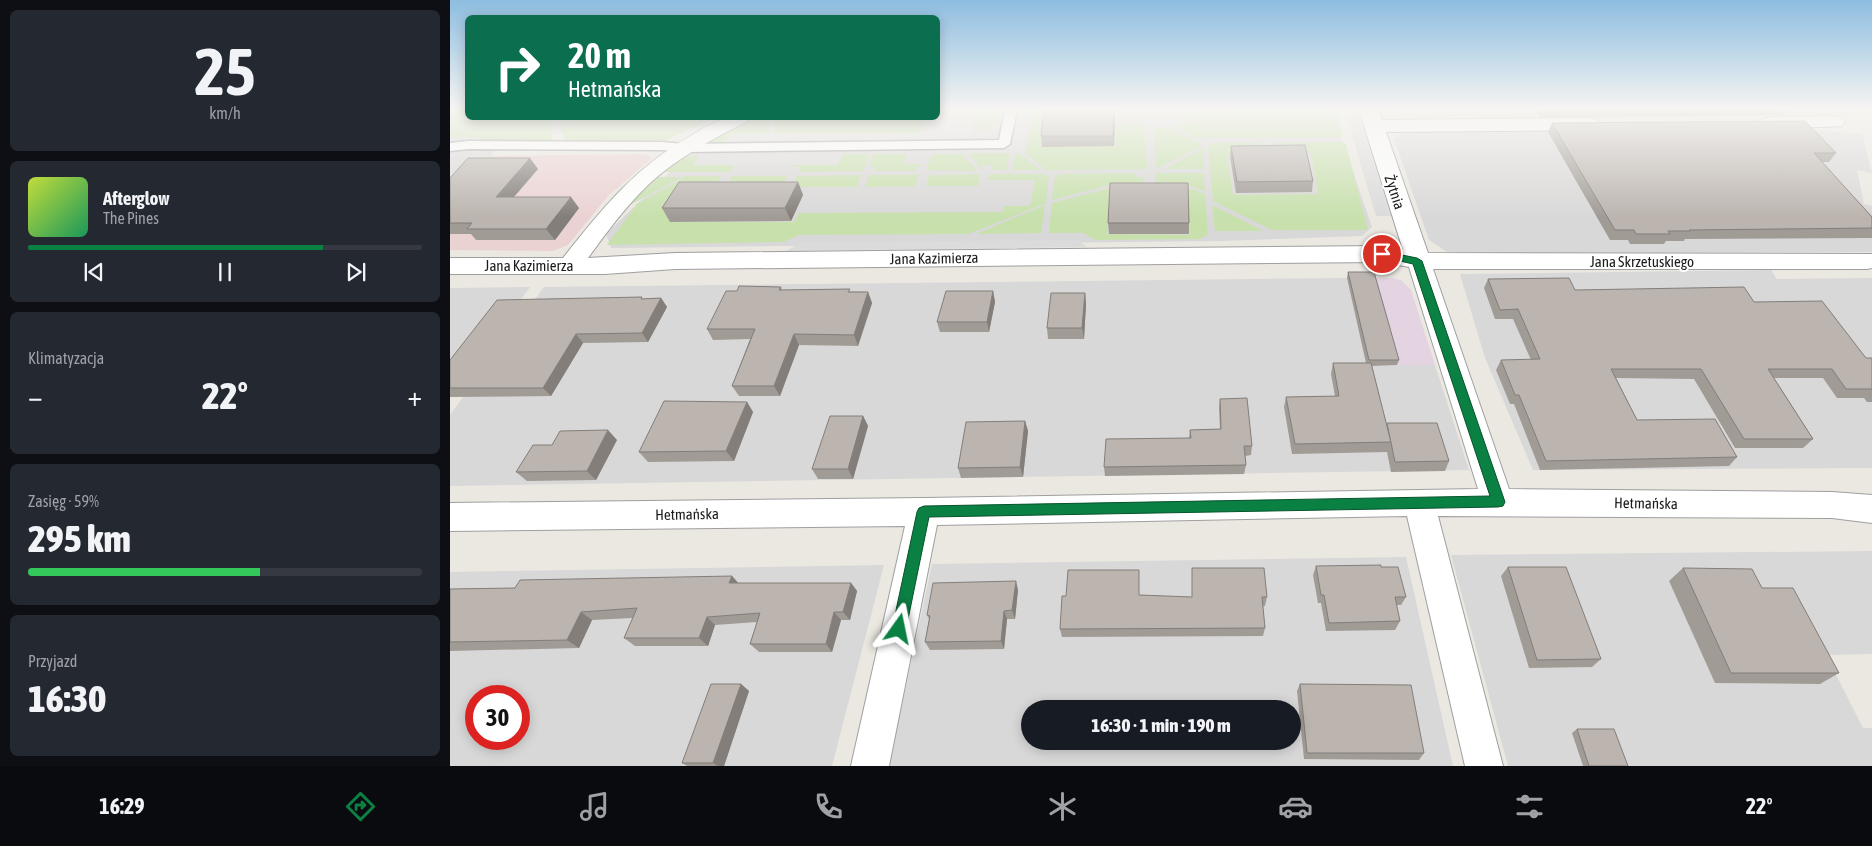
<!DOCTYPE html>
<html lang="pl">
<meta charset="utf-8">
<style>
:root{--surface:#171b24;--page:#242831;--text:#f1f3f6;--muted:#9ea1a6;--line:#363941;--accent:#0b8043}
body{margin:0;font-family:"Asap Condensed",sans-serif;background:var(--page);color:var(--text);height:100vh;display:flex;flex-direction:column;font-size:19px;white-space:nowrap}
*{box-sizing:border-box;margin:0}
p{font-size:16px;color:var(--muted)}
.icon{flex:none;width:28px;height:28px;fill:none;stroke:currentColor;stroke-width:2;stroke-linecap:round;stroke-linejoin:round}
.map{position:relative;flex:1;overflow:hidden}
.details{display:flex;flex-direction:column;gap:10px;padding:10px;background:#0d0f14;width:450px}
.details>*{flex:none}
.hud{position:absolute;left:15px;top:15px;width:475px;height:105px;border-radius:8px;box-shadow:0 2px 12px #0003;background:#0b6e4f;color:#fff;overflow:hidden}
.speed{position:absolute;left:15px;top:685px;display:flex;gap:10px;font-size:25px;font-weight:700;text-align:center}
.speed>*{display:grid;place-content:center;width:65px;height:65px;border-radius:50%;background:var(--surface);box-shadow:0 2px 12px #0003;line-height:1}
.speed .limit{border:8px solid #d22;background:#fff;color:#111}
.pin{position:absolute;display:grid;place-items:center;width:42px;height:42px;color:#fff;margin:-21px;border:2px solid #fff;border-radius:50%;box-shadow:0 1px 5px #0007}
.me{position:absolute;width:55px;margin:-28px;rotate:12deg;stroke-linejoin:round;filter:drop-shadow(0 0 4px #0008)}
.turn{display:flex;align-items:center;gap:18px;height:105px;padding:0 20px;font-size:22px}
.turn .icon{width:65px;height:65px;stroke-width:2.5}
.turn b{display:block;font-size:35px;line-height:42px}
.big{font-size:38px;font-weight:800;line-height:1.1}
.details .widget{flex:1;display:flex;flex-direction:column;justify-content:center;gap:8px;min-width:0;padding:0 18px;border-radius:8px;background:var(--page)}
.details .dial{align-items:center;gap:0}
.dial b{font-size:65px;line-height:1}
.song{display:flex;align-items:center;gap:15px}
.cover{width:60px;height:60px;border-radius:8px;background:linear-gradient(135deg,hsl(70 70% 55%),hsl(150 70% 35%))}
.played{height:5px;border-radius:2px;background:linear-gradient(90deg,var(--accent) 75%,var(--line) 75%)}
.keys{display:flex;justify-content:space-around;direction:ltr}
.heat{display:flex;justify-content:space-between;align-items:center;font-size:28px;direction:ltr}
.charge{height:8px;border-radius:4px;background:linear-gradient(90deg,#34c759 59%,var(--line) 0)}
.trip{position:absolute;left:571px;top:700px;width:280px;height:50px;border-radius:25px;background:var(--surface);box-shadow:0 2px 12px #0003;font-weight:800;line-height:50px;text-align:center}
.menu{display:flex;height:80px;justify-content:space-around;align-items:center;background:#090b0e;color:var(--muted)}
.menu .icon{width:35px;height:35px}
.menu .on{color:var(--accent)}
.menu b{font-size:22px;color:var(--text)}
main{display:flex;flex:1;min-height:0}
.map>svg:first-child{display:block}
.residential{fill:#d9d8d8;fill-rule:evenodd}
.commercial{fill:#ebd2d2}
.industrial{fill:#e4d4e1}
.grass{fill:#c7e0ac}
.parking{fill:#dbdbdb}
.lines{fill:none;stroke-linecap:round;stroke-linejoin:round}
.service-casing{stroke:#9f9f9f;stroke-width:3}
.minor-casing{stroke:#9f9f9f;stroke-width:2}
.service{fill:#fff;fill-rule:evenodd}
.minor{fill:#fff;fill-rule:evenodd}
.wall{fill:#a19b96}
.shaded-wall{fill:#837e7a}
.building{fill:#bbb4af;stroke:#837e7a}
.route{fill:#0b8043;stroke:#07532c}
.labels{text-anchor:middle;dominant-baseline:central;stroke-width:4;stroke-linejoin:round;paint-order:stroke}
.street-label{font-size:15px;fill:#1b1b1b;stroke:#fff}
</style>
<main>
<section class="details">
<div class="widget dial"><b>25</b><p>km/h</p></div>
<div class="widget">
<div class="song"><i class="cover"></i><div><b>Afterglow</b><p>The Pines</p></div></div>
<div class="played"></div>
<div class="keys"><svg class="icon" aria-label="previous" viewBox="0 0 24 24"><path d="M18 5L8 12l10 7zM5 5v14"/></svg><svg class="icon" aria-label="pause" viewBox="0 0 24 24"><path d="M8 5v14M16 5v14"/></svg><svg class="icon" aria-label="next" viewBox="0 0 24 24"><path d="M6 5l10 7-10 7zM19 5v14"/></svg></div>
</div>
<div class="widget"><p>Klimatyzacja</p>
<div class="heat"><a>−</a><b class="big">22°</b><a>+</a></div>
</div>
<div class="widget"><p>Zasięg · 59%</p><b class="big">295 km</b><div class="charge"></div></div>
<div class="widget"><p>Przyjazd</p><b class="big">16:30</b></div>
</section>
<div class="map">
<svg width="1422" height="766" viewBox="0 0 1422 766">
<rect width="100%" height="100%" fill="#ebe8e1"/>
<!-- residential -->
<g class="residential">
<path d="M0,110H17L18,118H264L233,134H61L0,197Z"/>
<path d="M488,110H882L922,227L912,236L770,241L161,248L156,234L251,142L299,118H488Z"/>
<path d="M933,110H1407L1409,116L955,119L941,117Z"/>
<path d="M1345,129L1412,134L1422,173L1407,170L1414,204L1422,206V252L1006,253L997,252L979,240L944,139L955,132Z"/>
<path d="M1321,270L1327,279L1422,278V468L1083,470L1035,358L1010,274Z"/>
<path d="M897,278L917,365H985L1019,470L0,486V415L94,287Z"/>
<path d="M80,287L0,396V288Z"/>
<path d="M1422,551V654L1376,655L1413,728H1422V766H1058L1001,555Z"/>
<path d="M956,557L1003,766H439L482,564ZM580,709H842V741H580Z"/>
<path d="M434,565L382,766H0V572ZM26,696H69V739H26Z"/>
</g>
<!-- commercial -->
<path class="commercial" d="M196,154L202,158L158,196L118,245L103,251L0,250V197L40,156Z"/>
<!-- industrial -->
<path class="industrial" d="M897,278H943L951,280L961,290L985,365L917,366Z"/>
<!-- grass -->
<g class="grass">
<path d="M0,110H17L18,118H99L103,140H32L34,138L0,137Z"/>
<path d="M488,110H550L548,121L538,130H522L526,111Z"/>
<path d="M582,110H626L592,146H665L667,122H694L697,169L596,170L575,153Z"/>
<path d="M886,111L893,135L889,137L745,138L726,127V124H737V112Z"/>
<path d="M109,118H259L217,140H114Z"/>
<path d="M298,118H320V134L279,135L273,144L261,143L262,137Z"/>
<path d="M324,118H476L471,134H324Z"/>
<path d="M704,128H721L742,140L750,141V147L706,169Z"/>
<path d="M890,142L896,144L918,230H822L763,201L758,146L764,143H809L811,154L777,155L783,195L868,194L861,153H826L825,143Z"/>
<path d="M753,148L754,169H715Z"/>
<path d="M518,153H560L556,170H541V165H533L532,170Z"/>
<path d="M565,153H569L590,170H562Z"/>
<path d="M392,154H419L413,171L349,172L350,167H343L344,165H388Z"/>
<path d="M423,154H457L454,164H474V166H466L465,171H424L426,167H419Z"/>
<path d="M482,154H512L527,171L476,170Z"/>
<path d="M242,156H249L243,165H284L280,172H211L230,159Z"/>
<path d="M686,173V177H694V184H663L602,200L605,177L609,174Z"/>
<path d="M705,173H753L755,191L740,186H705Z"/>
<path d="M530,174L528,186H476L479,175Z"/>
<path d="M540,174H595L599,176L596,203L518,234L348,235L334,242L157,245L187,204L236,176H271L262,194L235,195L221,222H344L349,213L553,212L554,206H580L585,180H538Z"/>
<path d="M411,175L407,187H349L339,193L347,176Z"/>
<path d="M419,175H469L465,186L415,187Z"/>
<path d="M282,176H337L329,193L274,194Z"/>
<path d="M206,177H232L176,207Z"/>
<path d="M664,187L693,192L659,193L657,234L740,235L738,193H706V188H739L755,194L758,235L750,239L645,240L634,233H599L602,203Z"/>
<path d="M595,205L591,233L526,234Z"/>
<path d="M762,205L813,231H765Z"/>
</g>
<!-- parking -->
<g class="parking">
<path d="M566,110H582L576,150L558,151Z"/>
<path d="M488,111H527L519,142L273,144L279,135L470,134L476,118H488Z"/>
<path d="M896,115H909L941,216H926Z"/>
<path d="M392,154L388,165H243L249,156Z"/>
<path d="M628,240L637,247L336,251L352,242Z"/>
</g>
<g class="lines">
<!-- service casing -->
<g class="service-casing">
<path id="service" d="M555,110H567L560,144L554,148L234,152L213,150L18,149L0,151V143L18,141L213,142L234,144L549,140Z"/>
</g>
<!-- minor casing -->
<g class="minor-casing">
<g id="minor">
<path d="M909,110H929L932,120L1140,118L1147,120L1150,124L1147,128L1140,130L936,132L978,253L1422,254V268L1417,269H983L1059,489L1382,492L1422,495V523L1382,518L988,516L1053,766H1015L957,516L487,525L439,766H401L455,526L0,531V503L474,498L1028,489L959,267L932,262L225,269L155,274H0V258H113C152,209 186,166 242,135C262,123 275,115 299,118L296,122C262,139 227,158 199,184C176,206 157,232 138,258L225,253L932,246L953,250Z"/>
<path d="M1385,116L1392,118L1395,122L1392,126L1320,129L1313,127L1310,123L1313,119L1320,117Z"/>
</g>
</g>
<!-- service -->
<use href="#service" class="service"/>
<!-- minor -->
<use href="#minor" class="minor"/>
</g>
<!-- wall -->
<g class="wall">
<path d="M594,110H665L664,146L592,147L591,136Z"/>
<path d="M1086,110H1336L1334,115L1089,117Z"/>
<path d="M1102,123L1386,153L1379,162H1372L1422,217V238L1235,239L1234,241H1216L1214,244H1180L1178,240H1160L1098,132Z"/>
<path d="M781,146L863,181L862,192L786,193L780,157Z"/>
<path d="M88,169L64,197L129,208L105,240H26L21,234H0V178Z"/>
<path d="M348,182L353,195L341,221L220,222L212,208Z"/>
<path d="M658,223H739V234H659Z"/>
<path d="M898,272L949,360L947,365L922,366L936,424L999,461L995,471L941,472L937,452L842,454L834,407L836,397L885,396L881,374L883,363H916L897,278Z"/>
<path d="M1038,279L1125,290L1304,302L1416,358H1422V402H1417L1414,398H1387L1373,378H1324L1363,439L1353,448H1285L1244,379L1166,378L1187,420L1287,457L1279,466L1090,470L1064,404H1060L1046,370L1051,360H1081L1063,319H1045L1034,288Z"/>
<path d="M331,287L332,290L418,292L422,303L408,346L349,345L330,396H289L282,386L300,339L263,340L257,329L287,291Z"/>
<path d="M543,291L545,302L539,332H490L487,322Z"/>
<path d="M635,293L636,304L634,339H598L597,328Z"/>
<path d="M211,298L217,307L198,342L133,343L101,396L0,397V360L193,299Z"/>
<path d="M770,399L802,446L801,455L795,456L796,465L794,474L655,476L654,467L739,438L740,430L770,429L769,408Z"/>
<path d="M297,402L303,412L284,461L198,462L189,452Z"/>
<path d="M413,416L418,426L403,479H368L362,469Z"/>
<path d="M575,421L578,431L573,477L511,478L508,468Z"/>
<path d="M167,440L146,480L77,481L66,472L102,445Z"/>
<path d="M866,566L931,567L956,597L951,605H946L950,621L945,630L876,631L871,603H868L863,575Z"/>
<path d="M1058,567L1151,659L1142,667L1079,668L1051,576Z"/>
<path d="M742,568L817,597L815,606H813L815,628L813,636L612,637L610,629L689,579V595L742,597Z"/>
<path d="M1233,568L1312,588L1389,673L1370,684L1265,683L1219,581Z"/>
<path d="M282,576L288,583H401L407,591L400,620H391L382,652H309L300,644L307,622L265,625L258,646H185L174,638L183,618L142,620L129,648L0,651V589L65,588Z"/>
<path d="M568,590L565,619H557L554,649L480,650L475,642L479,619L477,615Z"/>
<path d="M291,684L299,691L274,766H237L232,763Z"/>
<path d="M850,684L974,753L969,760L854,759L847,691Z"/>
<path d="M1127,729L1178,766H1133L1122,733Z"/>
</g>
<!-- shaded-wall -->
<g class="shaded-wall">
<path d="M664,110L665,114L664,146L663,136Z"/>
<path d="M80,158L88,169L54,208L46,197Z"/>
<path d="M348,182L353,195L341,221L335,208Z"/>
<path d="M121,197L129,208L105,240L96,229Z"/>
<path d="M543,291L545,302L539,332L537,322Z"/>
<path d="M418,292L422,303L408,346L404,335Z"/>
<path d="M635,293L636,304L634,339L632,328Z"/>
<path d="M211,298L217,307L198,342L192,333Z"/>
<path d="M126,334L133,343L101,396L93,388Z"/>
<path d="M344,334L349,345L330,396L324,386Z"/>
<path d="M297,402L303,412L284,461L276,451Z"/>
<path d="M413,416L418,426L403,479L398,469Z"/>
<path d="M575,421L578,431L573,477L570,467Z"/>
<path d="M158,430L167,440L146,480L137,471Z"/>
<path d="M282,576L290,585L279,583Z"/>
<path d="M566,581L568,590L565,619L562,610Z"/>
<path d="M401,583L407,591L400,620L393,612Z"/>
<path d="M554,611L557,619L554,649L551,641Z"/>
<path d="M131,612L142,620L129,648L117,640Z"/>
<path d="M384,612L391,620L382,652L376,644Z"/>
<path d="M257,617L265,625L258,646L249,638Z"/>
<path d="M291,684L299,691L274,766H268L263,763Z"/>
</g>
<!-- building -->
<g class="building">
<path d="M594,110H664L663,136H591Z"/>
<path d="M1355,121L1386,153H1364L1422,217V228L1239,230L1240,231H1218L1220,234H1186L1184,230H1165L1102,123Z"/>
<path d="M855,145L863,181L787,182L781,146Z"/>
<path d="M18,158H80L46,197H121L96,229H17L22,223H0V178Z"/>
<path d="M229,182H348L335,208H212Z"/>
<path d="M660,183H738L739,223H658Z"/>
<path d="M898,272H924L949,360H919Z"/>
<path d="M1119,278L1125,290L1294,287L1304,302L1372,301L1416,358H1422V389H1396L1382,369H1318L1363,439H1294L1251,369H1161L1187,420L1265,419L1287,457L1096,461L1069,395H1065L1051,360L1090,359L1068,309L1050,310L1038,279Z"/>
<path d="M289,286L331,287L329,290L400,289L398,292H418L404,335L344,334L324,386H282L305,329H257L276,291H287Z"/>
<path d="M496,291H543L537,322H487Z"/>
<path d="M601,293H635L632,328H597Z"/>
<path d="M192,297L191,299L211,298L192,333L126,334L93,388H0V360L47,300Z"/>
<path d="M883,363H921L941,442L845,444L836,397L889,396Z"/>
<path d="M797,398L802,446H794L796,465L654,467L656,439L741,438L740,430L771,429L770,399Z"/>
<path d="M214,401L297,402L276,451L189,452Z"/>
<path d="M380,416H413L398,469H362Z"/>
<path d="M575,421L570,467L508,468L516,422Z"/>
<path d="M937,423H987L999,461L945,462Z"/>
<path d="M158,430L137,471L66,472L83,445H102L110,431Z"/>
<path d="M931,565V567H948L956,597H945L950,621L879,623L874,595H871L866,566Z"/>
<path d="M1058,567H1116L1151,659L1087,660Z"/>
<path d="M742,568H814L817,597H812L815,628L610,629L612,596H616L618,570H689V595L742,597Z"/>
<path d="M1233,568L1302,569L1312,588H1343L1389,673H1281Z"/>
<path d="M282,576L279,583H401L393,612H384L376,644H300L310,613L257,617L249,638H174L187,608L131,612L117,640L0,642V589L65,588L70,580Z"/>
<path d="M566,581L562,610L554,611L551,641L475,642L480,616L477,615L483,583Z"/>
<path d="M261,684H291L263,763H232Z"/>
<path d="M850,684L961,685L974,753H857Z"/>
<path d="M1127,729H1164L1178,766H1139Z"/>
</g>
<!-- sky -->
<linearGradient id="sky" x2="0" y2="1"><stop stop-color="#8dbde0"/><stop offset="0.5" stop-color="#f6f5f2"/><stop offset="1" stop-color="#f6f5f2" stop-opacity="0"/></linearGradient>
<rect width="1422" height="218" fill="url(#sky)"/>
<!-- route -->
<path class="route" d="M928,251H932L967,258L972,261L1055,502L1053,506L1048,507L479,517L456,629L454,634L449,636L444,634L442,629L467,512L469,508L474,506L1040,496L963,264L928,256Z"/>
<g class="labels">
<!-- street labels -->
<g class="street-label">
<text transform="translate(945 192) rotate(72)">Żytnia</text>
<text transform="translate(484 258) rotate(-1)">Jana Kazimierza</text>
<text x="1192" y="261">Jana Skrzetuskiego</text>
<text x="79" y="265">Jana Kazimierza</text>
<text transform="translate(1196 503) rotate(1)">Hetmańska</text>
<text transform="translate(237 514) rotate(-1)">Hetmańska</text>
</g>
</g>
</svg>
<div class="speed"><div class="limit">30</div></div>
<div class="pin" style="left:932px;top:254px;background:#d93025"><svg class="icon" aria-label="arrive" viewBox="0 0 24 24"><path d="M6 21V4h12l-3 4 3 4H6"/></svg></div>
<svg class="me" style="left:449px;top:629px" viewBox="-20 -20 40 40"><path d="M0-17L14 15 0 8-14 15z" fill="#0b8043" stroke="#fff" stroke-width="4"/></svg>
<div class="trip">16:30 · 1 min · 190 m</div>
<div class="hud">
<div class="turn"><svg class="icon" aria-label="right" viewBox="0 0 24 24"><path d="M7 20v-9h11M14 6l5 5-5 5"/></svg><div><b>20 m</b>Hetmańska</div></div>
</div>
</div>
</main>
<nav class="menu">
<b>16:29</b>
<svg class="icon on" aria-label="directions" viewBox="0 0 24 24"><path d="M12 3l9 9-9 9-9-9zM9 14v-3h6M13 9l2 2-2 2"/></svg>
<svg class="icon" aria-label="music" viewBox="0 0 24 24"><path d="M9 18V5l10-2v13"/><circle cx="6" cy="18" r="3"/><circle cx="16" cy="16" r="3"/></svg>
<svg class="icon" aria-label="phone" viewBox="0 0 24 24"><path d="M5 4h4l2 5-3 2q2 4 5 5l2-3 5 2v4C11 20 4 13 5 4z"/></svg>
<svg class="icon" aria-label="climate" viewBox="0 0 24 24"><path d="M12 3v18M4 7l16 10M4 17L20 7"/></svg>
<svg class="icon" aria-label="car" viewBox="0 0 24 24"><path d="M5 17H2v-5l4-1 3-4h7l3 4 3 1v5h-3M9 17h6M6 11h13"/><circle cx="7" cy="17" r="2"/><circle cx="17" cy="17" r="2"/></svg>
<svg class="icon" aria-label="filters" viewBox="0 0 24 24"><path d="M4 7h16M4 17h16"/><circle cx="9" cy="7" r="2"/><circle cx="15" cy="17" r="2"/></svg>
<b>22°</b>
</nav>
